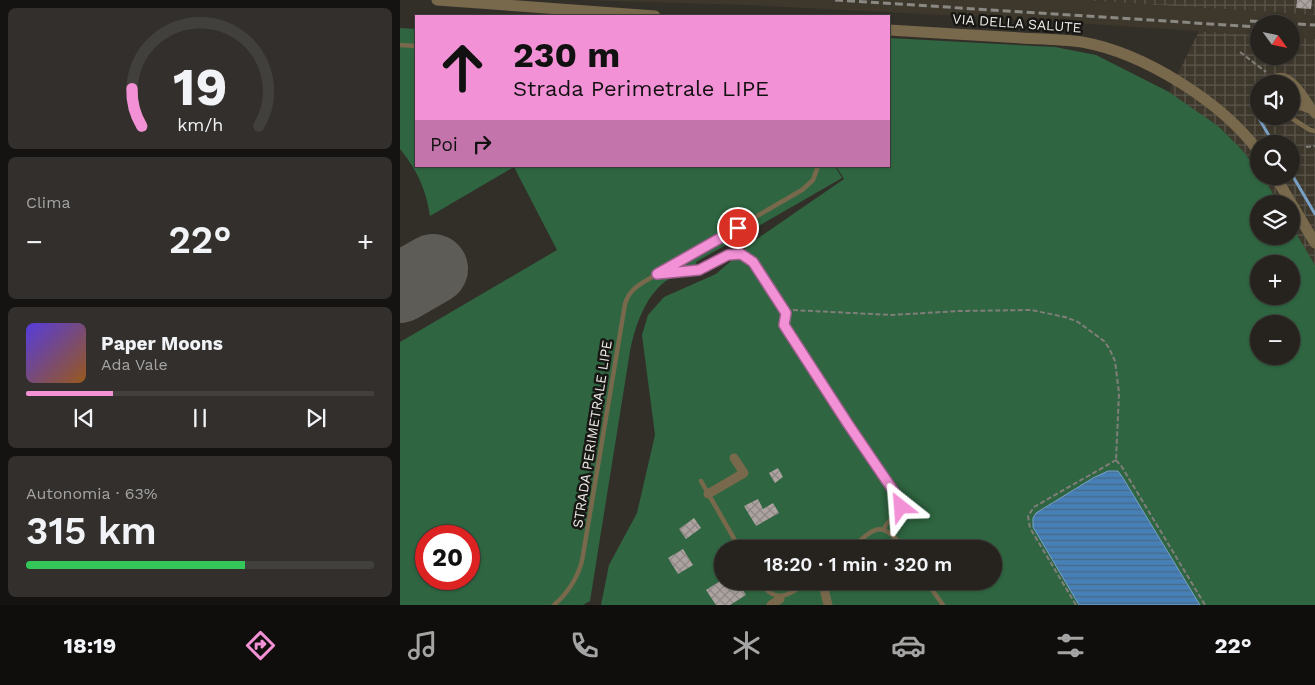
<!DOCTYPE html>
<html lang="it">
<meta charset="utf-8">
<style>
:root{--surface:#26231f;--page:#322f2c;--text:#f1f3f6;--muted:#a4a4a4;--line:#42403d;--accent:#f391d6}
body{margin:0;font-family:"Work Sans",sans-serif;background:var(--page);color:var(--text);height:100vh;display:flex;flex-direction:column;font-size:19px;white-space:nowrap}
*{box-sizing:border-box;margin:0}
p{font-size:16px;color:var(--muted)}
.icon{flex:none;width:28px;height:28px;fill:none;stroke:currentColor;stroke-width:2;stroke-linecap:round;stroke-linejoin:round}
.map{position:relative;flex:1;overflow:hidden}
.side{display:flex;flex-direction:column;gap:8px;padding:8px;background:#151311;width:400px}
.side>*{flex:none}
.guide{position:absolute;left:15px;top:15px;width:475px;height:152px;border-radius:0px;box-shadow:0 1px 4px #0004,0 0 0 1px var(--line);background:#f391d6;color:#111;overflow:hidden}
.needle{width:32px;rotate:123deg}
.buttons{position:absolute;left:850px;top:15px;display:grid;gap:10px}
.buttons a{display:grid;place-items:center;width:50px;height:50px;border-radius:50%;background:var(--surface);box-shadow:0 1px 4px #0004,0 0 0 1px var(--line);font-size:25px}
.speed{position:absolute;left:15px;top:525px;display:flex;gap:10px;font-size:25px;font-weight:700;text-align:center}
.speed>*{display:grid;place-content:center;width:65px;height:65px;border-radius:50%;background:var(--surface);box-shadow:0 1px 4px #0004,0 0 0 1px var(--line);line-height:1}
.speed .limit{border:8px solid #d22;background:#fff;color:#111}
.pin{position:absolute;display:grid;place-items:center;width:42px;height:42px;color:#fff;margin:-21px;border:2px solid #fff;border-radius:50%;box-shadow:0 1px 5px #0007}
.me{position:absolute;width:55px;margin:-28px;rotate:332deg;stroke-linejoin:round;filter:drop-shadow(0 0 4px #0008)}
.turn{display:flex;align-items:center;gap:18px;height:105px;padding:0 15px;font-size:22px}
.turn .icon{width:65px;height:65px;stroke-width:2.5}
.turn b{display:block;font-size:35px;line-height:42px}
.then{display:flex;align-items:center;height:48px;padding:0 15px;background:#0003;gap:10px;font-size:19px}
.big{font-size:38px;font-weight:600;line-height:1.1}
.side .widget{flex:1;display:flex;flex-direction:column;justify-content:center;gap:8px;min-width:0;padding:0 18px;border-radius:8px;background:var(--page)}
.side .dial{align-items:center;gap:0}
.dial svg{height:130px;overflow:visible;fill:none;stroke:var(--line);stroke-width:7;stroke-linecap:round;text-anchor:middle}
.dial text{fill:var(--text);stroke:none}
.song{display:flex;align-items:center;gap:15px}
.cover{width:60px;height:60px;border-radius:8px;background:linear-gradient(135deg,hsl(250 70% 55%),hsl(30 70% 35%))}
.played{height:5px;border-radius:2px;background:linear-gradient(90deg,var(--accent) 25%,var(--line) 25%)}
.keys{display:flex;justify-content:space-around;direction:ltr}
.heat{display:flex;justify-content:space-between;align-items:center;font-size:28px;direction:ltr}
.charge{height:8px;border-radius:4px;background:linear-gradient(90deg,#34c759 63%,var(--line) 0)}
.trip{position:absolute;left:314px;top:540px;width:288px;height:50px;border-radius:25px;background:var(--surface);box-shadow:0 1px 4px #0004,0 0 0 1px var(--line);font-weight:600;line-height:50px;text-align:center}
.dock{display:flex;height:80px;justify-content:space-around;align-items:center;background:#0f0e0c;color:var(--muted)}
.dock .icon{width:35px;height:35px}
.dock .current{color:var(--accent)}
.dock b{font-size:22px;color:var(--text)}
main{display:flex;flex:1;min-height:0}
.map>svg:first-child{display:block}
.industrial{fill:url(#industrial-grid);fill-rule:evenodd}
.built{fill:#3e382c}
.grass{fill:#2f6641;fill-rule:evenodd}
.water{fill:url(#water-rules);stroke:#79a0c5}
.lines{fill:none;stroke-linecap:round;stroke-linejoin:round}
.stream{stroke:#79a0c5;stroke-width:3}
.runway{stroke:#5e5c56;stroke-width:70}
.building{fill:url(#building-cross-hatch)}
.path{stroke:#817e79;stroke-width:2;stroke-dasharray:5 2.5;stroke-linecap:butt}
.service{stroke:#79694c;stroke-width:4.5}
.minor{stroke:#79694c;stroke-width:9}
.tertiary{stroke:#79694c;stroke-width:11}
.rail{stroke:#8a8883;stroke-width:3;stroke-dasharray:8 4;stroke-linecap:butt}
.route-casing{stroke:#9e5e8b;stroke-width:12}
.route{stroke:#f391d6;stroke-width:9}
.labels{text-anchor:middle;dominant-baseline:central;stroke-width:5;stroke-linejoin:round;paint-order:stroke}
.street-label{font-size:14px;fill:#edebe7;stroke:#181714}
</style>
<main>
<section class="side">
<div class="widget dial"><svg viewBox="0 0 100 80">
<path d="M14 69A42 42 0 1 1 86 69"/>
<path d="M14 69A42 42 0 0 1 8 46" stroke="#f391d6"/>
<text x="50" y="56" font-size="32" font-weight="700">19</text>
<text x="50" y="72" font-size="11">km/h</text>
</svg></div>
<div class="widget"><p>Clima</p>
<div class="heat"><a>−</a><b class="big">22°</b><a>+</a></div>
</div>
<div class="widget">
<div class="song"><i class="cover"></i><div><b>Paper Moons</b><p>Ada Vale</p></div></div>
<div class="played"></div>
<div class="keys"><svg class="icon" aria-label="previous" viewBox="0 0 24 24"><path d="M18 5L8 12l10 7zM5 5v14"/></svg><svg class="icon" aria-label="pause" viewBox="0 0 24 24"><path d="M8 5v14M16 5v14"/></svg><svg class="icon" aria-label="next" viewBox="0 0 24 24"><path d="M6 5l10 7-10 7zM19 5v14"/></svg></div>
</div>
<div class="widget"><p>Autonomia · 63%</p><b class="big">315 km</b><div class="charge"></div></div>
</section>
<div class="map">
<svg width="915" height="605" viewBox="0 0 915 605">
<defs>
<pattern id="industrial-grid" width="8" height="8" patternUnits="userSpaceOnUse" patternTransform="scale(1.25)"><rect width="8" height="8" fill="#3e382c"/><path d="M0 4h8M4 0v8" fill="none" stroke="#5a554b"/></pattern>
<pattern id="water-rules" width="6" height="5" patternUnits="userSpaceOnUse" patternTransform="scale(1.25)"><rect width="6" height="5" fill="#4780b6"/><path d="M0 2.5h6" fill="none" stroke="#476989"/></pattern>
<pattern id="building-cross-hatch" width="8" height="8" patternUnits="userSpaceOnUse" patternTransform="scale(1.25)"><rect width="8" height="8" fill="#aca3a0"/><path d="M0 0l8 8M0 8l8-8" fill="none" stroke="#8e8785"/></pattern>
</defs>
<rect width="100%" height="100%" fill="#322f29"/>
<!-- industrial -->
<g class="industrial">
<path d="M676,0H915V15Z"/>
<path d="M799,31L859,35V56H891V37L915,39V265L891,225V204H879L862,176H891V144H859V172L842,150L818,126L769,92ZM859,84H891V116H859Z"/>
</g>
<!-- built -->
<path class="built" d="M179,0H676L915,15V39L891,37V24H859V35L583,17L348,5Z"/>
<!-- grass -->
<g class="grass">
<path d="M0,28L16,29V166H435L442,178L296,262L300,273C291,275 277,275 269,279C246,293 235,326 230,351L190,601L183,605H0V342L157,250L114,167L30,216C26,189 17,170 0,149ZM26,536H69V579H26Z"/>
<path d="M489,38L655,47L696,55L769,92L818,126L842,150L859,172V176L863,177L879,204H859V236H891V225L915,265V605H201L209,565L237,513L255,435L242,335L248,315L264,297L316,274L354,241L444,179L436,166H489ZM859,264H891V296H859ZM859,324H891V356H859ZM322,549H592V581H322Z"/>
</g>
<!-- water -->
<path class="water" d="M708,471H718L723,478L800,605H679L633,527V518L636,513L693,478Z"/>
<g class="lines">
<!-- stream -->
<g class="stream">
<path d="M851,105L874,144"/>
<path d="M891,173L915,214"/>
</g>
<!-- runway -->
<path class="runway" d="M0,288L33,269"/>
</g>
<!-- building -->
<g class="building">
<path d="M897,0H912L911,9L896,8Z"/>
<path d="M378,468L383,477L375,483L369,473Z"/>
<path d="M358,499L363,509L373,503L379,513L356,526L344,506Z"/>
<path d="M294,518L301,528L286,539L279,529Z"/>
<path d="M283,549L293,565L278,574L268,558Z"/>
<path d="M320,581H337L346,595L330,605H316L306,590Z"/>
</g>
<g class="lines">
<!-- path -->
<g class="path">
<path d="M840,52L866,72"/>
<path d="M906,147L915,146"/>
<path d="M393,310L491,315L559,311L631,310L665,317L678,322L704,341L709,348L715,361L719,393L716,460"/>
<path d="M716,460L722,467L805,605"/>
<path d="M676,605L630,528L628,516L634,507L716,460"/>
</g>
<!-- service -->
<g class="service">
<path d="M0,45L16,46"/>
<path d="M888,116L910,130L915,131"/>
<path d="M418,166L413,180L402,190L257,274L299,270L328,255L341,254L353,261L386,313L384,325L448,425L501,502C501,516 488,517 484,529"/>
<path d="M301,481L340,549"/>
<path d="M450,549C475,528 481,518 504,549"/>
<path d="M359,581C375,605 389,596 409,581"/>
<path d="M526,581L543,605"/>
<path d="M154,605C168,593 177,579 182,561L225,304C230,287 243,283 257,274"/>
</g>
<!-- minor -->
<g class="minor">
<path d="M868,84C887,62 906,100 915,114"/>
<path d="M891,106H902L912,110"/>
<path d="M308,494L344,473L334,458"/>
<path d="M425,581V593L428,605"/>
<path d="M371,605L380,599"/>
</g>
<!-- tertiary -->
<g class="tertiary">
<path d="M37,0L255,16"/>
<path d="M489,30C533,33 577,35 621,38C641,39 662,39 682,42C744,53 822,102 859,152"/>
<path d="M875,176L915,243"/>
</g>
<!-- rail -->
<g class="rail">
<path d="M435,0L859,27"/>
<path d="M850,21L915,25"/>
</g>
</g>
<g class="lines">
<!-- route casing -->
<g class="route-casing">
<path id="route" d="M338,228L257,274L299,270L328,255L341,254L353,262L386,313L384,325L448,424L501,502V507"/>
</g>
<!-- route -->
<use href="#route" class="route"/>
</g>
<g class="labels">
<!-- street labels -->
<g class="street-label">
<text transform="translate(617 23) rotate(4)">VIA DELLA SALUTE</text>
<text transform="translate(192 434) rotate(-81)">STRADA PERIMETRALE LIPE</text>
</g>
</g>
</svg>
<div class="buttons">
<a><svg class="needle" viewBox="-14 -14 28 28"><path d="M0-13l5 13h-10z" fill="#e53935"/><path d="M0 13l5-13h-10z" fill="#a4a4a4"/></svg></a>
<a><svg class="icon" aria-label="sound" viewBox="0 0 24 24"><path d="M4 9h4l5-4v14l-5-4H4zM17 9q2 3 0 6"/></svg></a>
<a><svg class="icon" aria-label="search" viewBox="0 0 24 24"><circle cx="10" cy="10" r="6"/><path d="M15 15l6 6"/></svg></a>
<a><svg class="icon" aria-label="layers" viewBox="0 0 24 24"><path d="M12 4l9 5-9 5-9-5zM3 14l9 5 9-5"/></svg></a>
<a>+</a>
<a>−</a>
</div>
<div class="speed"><div class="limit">20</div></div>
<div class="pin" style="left:338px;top:228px;background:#d93025"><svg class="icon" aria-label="arrive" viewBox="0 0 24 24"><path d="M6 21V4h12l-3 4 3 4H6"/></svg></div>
<svg class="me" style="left:501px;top:507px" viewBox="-20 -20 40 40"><path d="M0-17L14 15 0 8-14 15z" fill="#f391d6" stroke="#fff" stroke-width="4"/></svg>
<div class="trip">18:20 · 1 min · 320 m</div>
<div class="guide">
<div class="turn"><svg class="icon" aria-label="ahead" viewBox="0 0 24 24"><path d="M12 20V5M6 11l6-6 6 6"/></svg><div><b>230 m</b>Strada Perimetrale LIPE</div></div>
<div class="then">Poi<svg class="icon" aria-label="right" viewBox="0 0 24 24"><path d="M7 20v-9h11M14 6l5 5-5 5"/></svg></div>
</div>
</div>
</main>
<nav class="dock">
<b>18:19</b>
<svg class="icon current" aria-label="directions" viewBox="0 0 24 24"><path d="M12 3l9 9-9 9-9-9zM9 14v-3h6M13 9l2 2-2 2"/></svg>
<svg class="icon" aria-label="music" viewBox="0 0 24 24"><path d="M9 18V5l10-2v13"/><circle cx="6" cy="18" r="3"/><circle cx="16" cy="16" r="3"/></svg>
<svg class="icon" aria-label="phone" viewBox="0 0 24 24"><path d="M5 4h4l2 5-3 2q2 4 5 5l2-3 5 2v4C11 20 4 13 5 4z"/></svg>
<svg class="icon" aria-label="climate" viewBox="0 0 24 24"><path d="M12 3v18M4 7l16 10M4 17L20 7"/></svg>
<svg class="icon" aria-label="car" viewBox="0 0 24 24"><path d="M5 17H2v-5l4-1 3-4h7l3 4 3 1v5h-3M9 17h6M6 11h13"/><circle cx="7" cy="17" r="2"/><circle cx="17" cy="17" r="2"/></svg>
<svg class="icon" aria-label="filters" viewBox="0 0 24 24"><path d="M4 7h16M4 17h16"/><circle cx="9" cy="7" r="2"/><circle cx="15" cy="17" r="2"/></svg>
<b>22°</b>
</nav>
